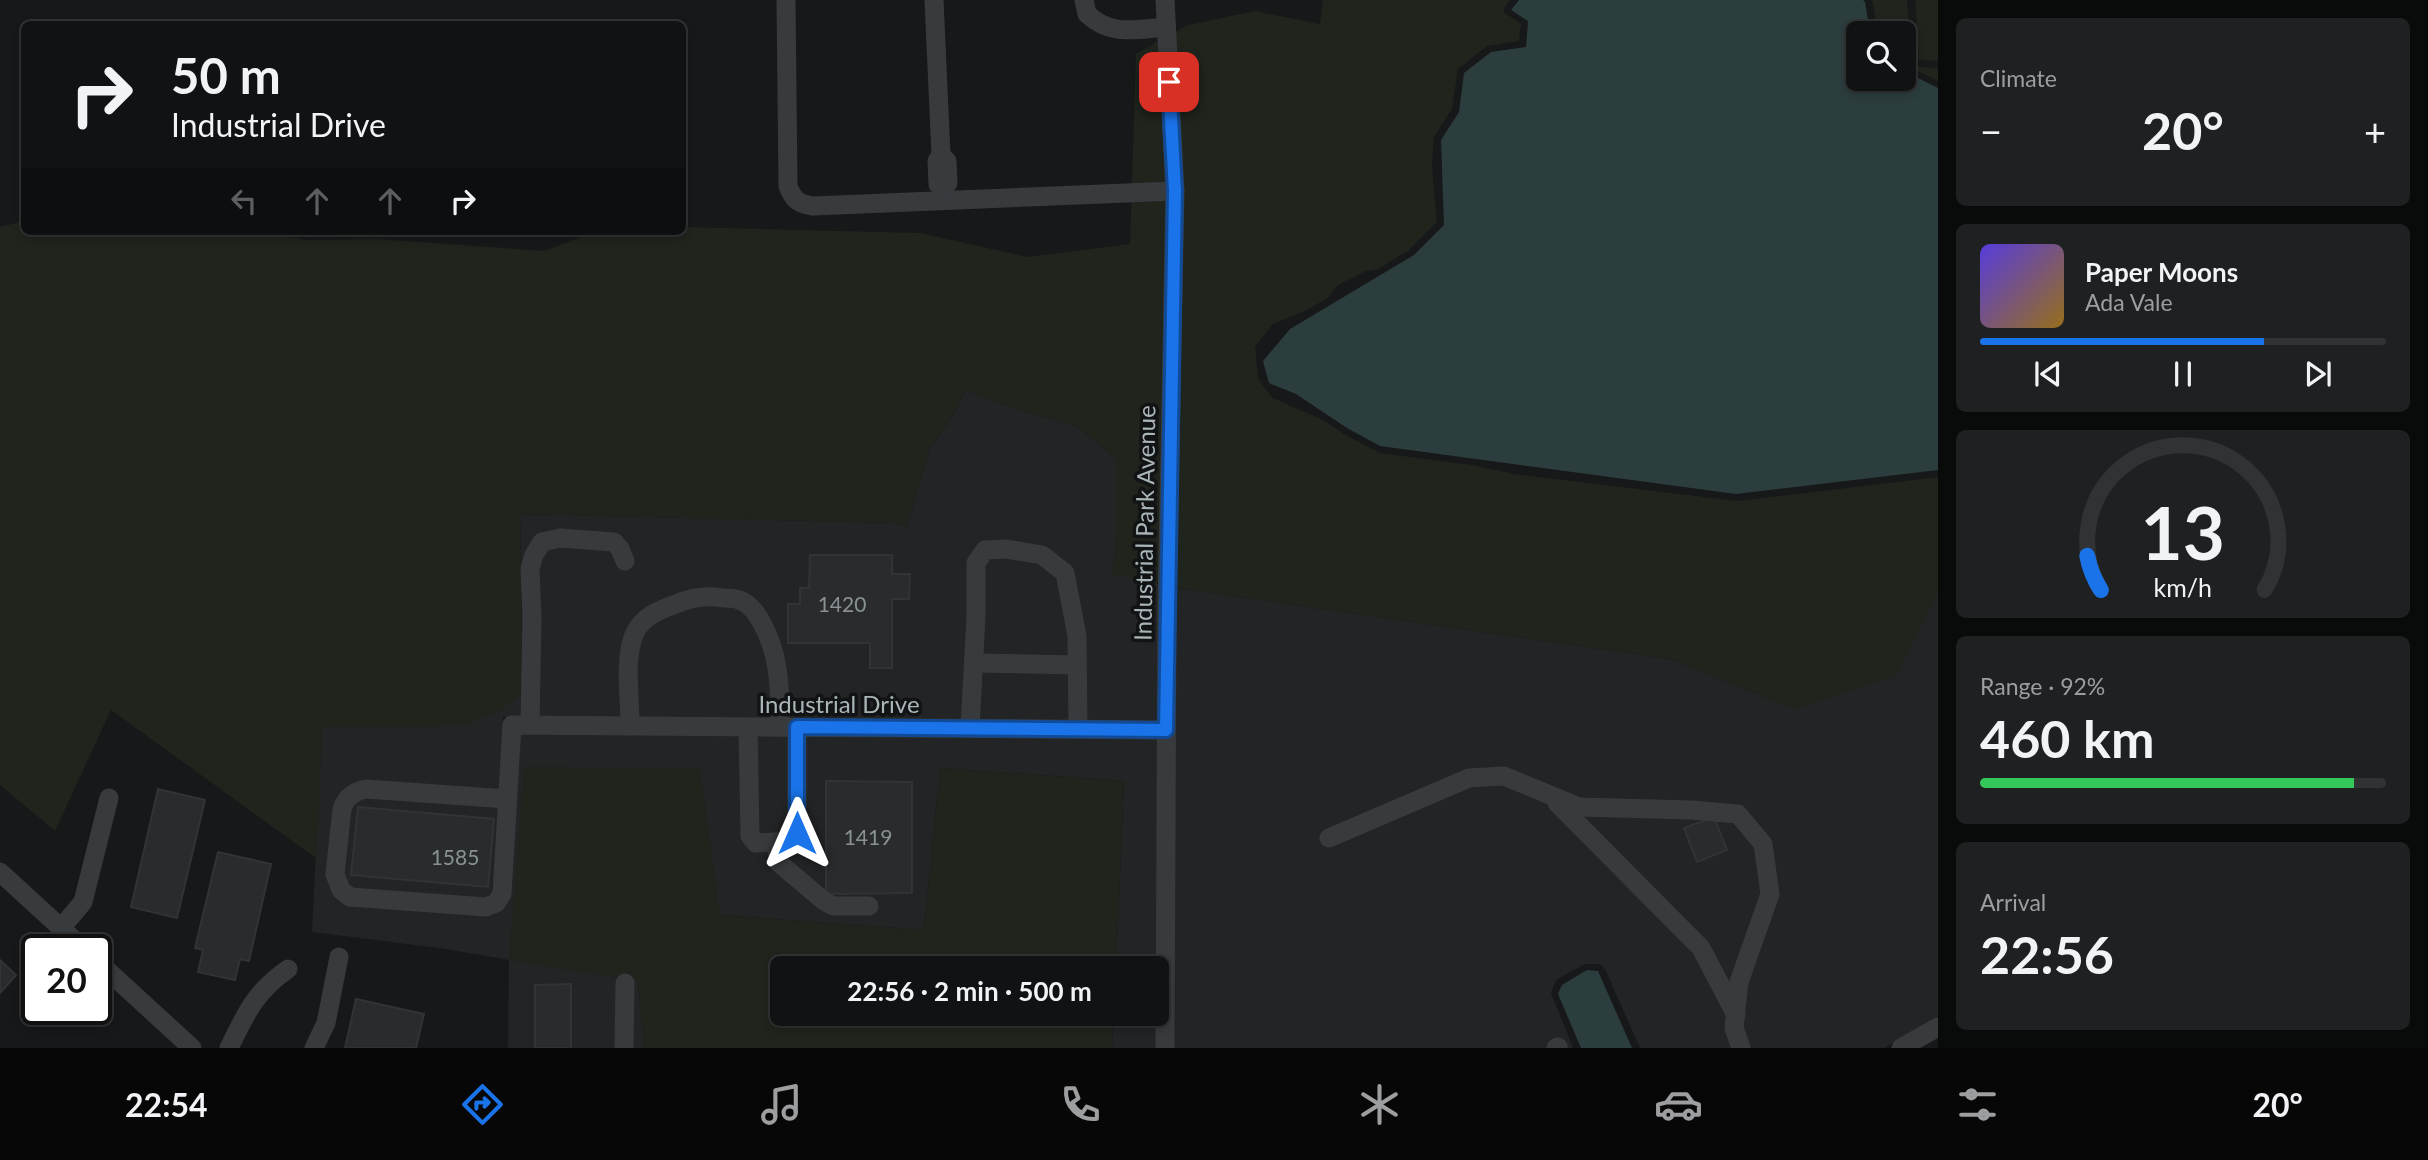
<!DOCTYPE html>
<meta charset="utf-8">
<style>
:root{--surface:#111213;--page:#1e2021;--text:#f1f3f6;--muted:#9c9ea0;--line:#303233;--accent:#1a73e8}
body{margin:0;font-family:Lato,sans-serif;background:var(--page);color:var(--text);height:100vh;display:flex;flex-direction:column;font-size:26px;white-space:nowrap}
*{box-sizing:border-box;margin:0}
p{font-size:23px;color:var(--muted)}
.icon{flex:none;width:38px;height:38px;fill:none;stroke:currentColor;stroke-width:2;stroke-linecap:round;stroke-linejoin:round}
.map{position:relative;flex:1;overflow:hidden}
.drawer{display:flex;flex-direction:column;gap:18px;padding:18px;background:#090a0a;width:490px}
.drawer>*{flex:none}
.banner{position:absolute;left:21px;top:21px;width:665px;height:214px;border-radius:10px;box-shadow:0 4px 10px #0003,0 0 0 2px var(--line);background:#111213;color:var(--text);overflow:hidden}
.controls{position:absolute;left:1846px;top:21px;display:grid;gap:14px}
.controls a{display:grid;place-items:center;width:70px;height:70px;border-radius:10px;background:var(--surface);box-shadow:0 4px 10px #0003,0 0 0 2px var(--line);font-size:35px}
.speed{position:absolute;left:21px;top:934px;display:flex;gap:14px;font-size:35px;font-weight:700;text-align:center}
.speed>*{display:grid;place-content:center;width:91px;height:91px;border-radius:50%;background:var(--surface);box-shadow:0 4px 10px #0003,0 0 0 2px var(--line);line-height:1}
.speed .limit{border:4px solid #111;border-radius:10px;background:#fff;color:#111}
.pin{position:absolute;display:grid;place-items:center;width:60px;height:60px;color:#fff;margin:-30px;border-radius:14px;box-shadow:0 4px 10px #0006}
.me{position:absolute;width:77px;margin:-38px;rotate:0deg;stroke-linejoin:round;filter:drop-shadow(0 0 5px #0008)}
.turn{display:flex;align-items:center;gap:24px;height:147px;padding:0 35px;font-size:32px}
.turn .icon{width:91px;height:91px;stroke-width:2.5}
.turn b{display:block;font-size:49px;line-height:60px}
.lanes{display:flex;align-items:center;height:66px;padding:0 35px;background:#0003;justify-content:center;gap:35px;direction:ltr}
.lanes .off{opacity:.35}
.big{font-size:52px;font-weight:700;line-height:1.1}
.drawer .card{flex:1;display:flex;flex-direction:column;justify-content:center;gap:10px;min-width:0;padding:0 24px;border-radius:10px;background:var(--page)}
.drawer .dial{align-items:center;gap:0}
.dial svg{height:182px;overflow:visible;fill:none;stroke:var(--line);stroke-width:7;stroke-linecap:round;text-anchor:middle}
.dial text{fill:var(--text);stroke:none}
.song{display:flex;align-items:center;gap:21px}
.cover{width:84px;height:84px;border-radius:10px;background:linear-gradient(135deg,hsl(250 70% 55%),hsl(40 70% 35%))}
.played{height:7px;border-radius:4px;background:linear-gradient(90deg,var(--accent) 70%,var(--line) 70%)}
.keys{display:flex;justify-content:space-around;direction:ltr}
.heat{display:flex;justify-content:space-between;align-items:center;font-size:38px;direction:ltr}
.charge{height:10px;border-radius:5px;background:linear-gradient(90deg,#34c759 92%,var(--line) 0)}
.trip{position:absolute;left:770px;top:956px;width:399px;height:70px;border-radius:10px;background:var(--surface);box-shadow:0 4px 10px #0003,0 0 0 2px var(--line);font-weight:700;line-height:70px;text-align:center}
.tab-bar{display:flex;height:112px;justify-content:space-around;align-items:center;background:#070708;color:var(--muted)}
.tab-bar .icon{width:49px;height:49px}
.tab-bar .selected{color:var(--accent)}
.tab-bar b{font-size:32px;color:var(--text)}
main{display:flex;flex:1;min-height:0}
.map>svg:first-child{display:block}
.built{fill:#232426}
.green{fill:#1f241d}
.water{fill:#2c3d3e}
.building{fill:#2a2b2d;stroke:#313335;stroke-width:2}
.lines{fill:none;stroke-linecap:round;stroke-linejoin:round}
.minor{stroke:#383b3e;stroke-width:19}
.route-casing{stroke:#114b97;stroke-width:18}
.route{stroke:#1a73e8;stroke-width:12}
.labels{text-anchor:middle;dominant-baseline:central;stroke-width:7;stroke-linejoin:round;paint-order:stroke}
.number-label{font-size:21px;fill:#889295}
.street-label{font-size:24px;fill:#a9b5b9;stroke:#121314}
</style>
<main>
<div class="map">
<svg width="1938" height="1048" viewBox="0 0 1938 1048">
<rect width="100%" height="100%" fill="#171819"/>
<!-- built -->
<g class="built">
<path d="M966,390L1007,406L1078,427L1116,459V538L1112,573L1159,584L1158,722L503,717L504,732L1157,737V968H1116L1124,781L940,768L924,930L720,915L638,981L644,1048H508L509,960L439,948L312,932L322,727L464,725L523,693L520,514L894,523L907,527L929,450L949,422Z"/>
<path d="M1176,588L1671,659L1795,709L1938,592V1017L1884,1048H1640L1605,969L1600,964H1585L1556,980L1551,993L1573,1048H1174Z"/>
<path d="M1113,1013H1157L1156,1048H1112Z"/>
</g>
<!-- green -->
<g class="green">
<path d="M1323,0H1510L1504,8V12L1521,24L1519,41L1487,46L1458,69L1452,109L1434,137L1432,165L1437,222L1409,250L1378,269L1366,271L1338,285L1328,298L1307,310L1273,324L1255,347L1258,377L1263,386L1273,398L1323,420L1344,434L1380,453L1472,465L1514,474L1738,501L1938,477V592L1895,677L1795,709L1671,659L1176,588L1175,32L1188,25L1255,11L1320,24Z"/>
<path d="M1872,0H1907L1912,59C1916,69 1929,67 1938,68V81L1915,70L1904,68V33H1878Z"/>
<path d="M1915,0H1938V61L1919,60Z"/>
<path d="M1158,41L1166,190L1159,584L1112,574L1116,538V459L1078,427L1007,406L966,390L949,422L929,450L907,527L893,523L520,514L523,693L501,710L464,726L322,727L317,859L111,710L55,831L0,785V227L24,221V231H257L306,240L377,239L544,251L596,231H682L683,227L920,233L1028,257L1130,244L1136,54Z"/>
<path d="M524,767L700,768L720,915L924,930L940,768L1124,781L1116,968H782V1013H1113L1112,1048H644L638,981L509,960Z"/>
</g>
<!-- water -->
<g class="water">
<path d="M1519,0H1863L1865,2L1870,33H1858V79H1904V75H1912L1938,88V470L1736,494L1380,446L1347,428L1296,394L1269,383L1263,361L1290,329L1414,255L1444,225L1441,140L1459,112L1464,73L1491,52L1526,47L1528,21L1511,10Z"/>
<path d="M1587,970L1598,971L1632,1048H1581L1558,994L1562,985Z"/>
</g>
<!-- building -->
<g class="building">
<path d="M810,555H892V574H910L909,599H892V668H870V643H788V604H800V588H809Z"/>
<path d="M826,781L912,782V893L826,894Z"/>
<path d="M158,789L205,800L177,918L131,907Z"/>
<path d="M358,807L494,819L488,887L351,875Z"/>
<path d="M1714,817L1727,850L1697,862L1684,828Z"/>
<path d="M218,852L271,864L249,961L240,959L235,980L198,972L203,950L195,948Z"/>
<path d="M0,960L16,975L0,993Z"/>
<path d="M571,984V1048H535V985Z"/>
<path d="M356,999L424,1014L416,1048H345Z"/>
</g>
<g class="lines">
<!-- minor -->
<g class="minor">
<path d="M786,0L788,186C793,200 799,204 813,206L1175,191"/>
<path d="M934,0L941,155L937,161L938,184L943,187L948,183L947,161L941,155"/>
<path d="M1084,0L1087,14C1112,37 1135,29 1166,27"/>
<path d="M1165,0L1175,191L1167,609L1165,1048"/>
<path d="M974,663L1077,665"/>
<path d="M530,725L532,618L530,569L534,555L542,542L560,538L614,542L620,549L625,561"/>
<path d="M630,726C630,699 624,659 634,635C641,617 659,610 676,604C692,597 706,595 723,598C728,598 735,598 739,600C747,602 755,611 759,618C780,652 780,688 780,727"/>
<path d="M748,727L750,836L756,843L792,841L797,833V727"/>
<path d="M970,728L976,616V563L985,550L1006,549L1042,555L1065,573L1077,636L1078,729"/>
<path d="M507,799L366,789C354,791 346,797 342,809L335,874L341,890L350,897L486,907L496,903L502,894L512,725L1166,730"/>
<path d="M1557,803L1701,948L1736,1015"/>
<path d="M1329,838L1469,778L1504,776L1579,807L1692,810L1738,814L1763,844L1770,894L1739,982L1734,1028L1741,1048"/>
<path d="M775,842L779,863L824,901L833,906H869"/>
<path d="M0,872L85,950"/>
<path d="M61,928L83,902L109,798"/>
<path d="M96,960L192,1048"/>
<path d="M229,1048C246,1013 255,992 288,969"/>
<path d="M314,1048L326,1023L339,957"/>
<path d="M624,1048L625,983"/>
<path d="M1556,1048L1558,1047"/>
<path d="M1901,1048L1938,1027"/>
</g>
</g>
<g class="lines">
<!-- route casing -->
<g class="route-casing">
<path id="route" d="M797,833V727L1166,730L1175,191L1169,82"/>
</g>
<!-- route -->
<use href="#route" class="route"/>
</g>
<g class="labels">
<!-- number labels -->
<g class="number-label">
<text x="842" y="603">1420</text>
<text x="868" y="836">1419</text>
<text x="455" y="856">1585</text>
</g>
<!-- street labels -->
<g class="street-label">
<text transform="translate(1144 523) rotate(-89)">Industrial Park Avenue</text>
<text x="839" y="703">Industrial Drive</text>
</g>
</g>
</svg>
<div class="controls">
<a><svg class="icon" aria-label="search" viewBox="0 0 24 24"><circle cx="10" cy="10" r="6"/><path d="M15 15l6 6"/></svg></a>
</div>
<div class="speed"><div class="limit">20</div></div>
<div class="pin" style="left:1169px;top:82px;background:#d93025"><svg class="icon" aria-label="arrive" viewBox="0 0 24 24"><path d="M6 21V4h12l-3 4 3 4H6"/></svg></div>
<svg class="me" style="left:797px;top:833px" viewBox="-20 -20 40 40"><path d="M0-17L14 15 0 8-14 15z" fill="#1a73e8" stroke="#fff" stroke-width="4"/></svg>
<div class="trip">22:56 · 2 min · 500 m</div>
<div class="banner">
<div class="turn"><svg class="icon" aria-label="right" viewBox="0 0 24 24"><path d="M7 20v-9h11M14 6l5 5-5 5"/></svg><div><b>50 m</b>Industrial Drive</div></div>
<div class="lanes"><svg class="icon off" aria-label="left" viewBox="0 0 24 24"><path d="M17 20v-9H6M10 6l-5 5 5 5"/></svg><svg class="icon off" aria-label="ahead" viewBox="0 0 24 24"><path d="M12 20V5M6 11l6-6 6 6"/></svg><svg class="icon off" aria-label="ahead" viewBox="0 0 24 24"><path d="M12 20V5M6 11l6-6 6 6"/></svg><svg class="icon" aria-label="right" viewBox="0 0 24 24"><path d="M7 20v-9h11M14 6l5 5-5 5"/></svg></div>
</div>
</div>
<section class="drawer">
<div class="card"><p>Climate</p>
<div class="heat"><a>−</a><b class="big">20°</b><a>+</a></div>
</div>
<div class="card">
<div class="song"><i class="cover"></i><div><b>Paper Moons</b><p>Ada Vale</p></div></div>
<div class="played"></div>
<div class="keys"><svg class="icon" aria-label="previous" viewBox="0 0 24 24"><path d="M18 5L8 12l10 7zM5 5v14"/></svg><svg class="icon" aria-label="pause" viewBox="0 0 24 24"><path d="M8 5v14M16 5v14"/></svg><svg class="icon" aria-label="next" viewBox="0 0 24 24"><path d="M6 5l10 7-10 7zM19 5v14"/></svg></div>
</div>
<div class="card dial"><svg viewBox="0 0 100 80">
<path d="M14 69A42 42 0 1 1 86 69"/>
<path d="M14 69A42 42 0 0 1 8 54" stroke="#1a73e8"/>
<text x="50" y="56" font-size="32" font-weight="700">13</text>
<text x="50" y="72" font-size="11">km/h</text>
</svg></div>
<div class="card"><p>Range · 92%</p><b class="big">460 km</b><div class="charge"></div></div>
<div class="card"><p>Arrival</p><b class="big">22:56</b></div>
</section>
</main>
<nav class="tab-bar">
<b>22:54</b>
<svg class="icon selected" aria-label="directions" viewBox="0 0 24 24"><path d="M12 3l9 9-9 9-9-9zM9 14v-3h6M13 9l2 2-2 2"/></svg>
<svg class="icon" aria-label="music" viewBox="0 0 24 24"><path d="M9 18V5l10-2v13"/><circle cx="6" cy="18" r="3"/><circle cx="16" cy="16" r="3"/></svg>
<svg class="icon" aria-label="phone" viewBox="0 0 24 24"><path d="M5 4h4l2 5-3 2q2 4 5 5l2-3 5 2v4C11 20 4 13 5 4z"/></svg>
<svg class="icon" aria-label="climate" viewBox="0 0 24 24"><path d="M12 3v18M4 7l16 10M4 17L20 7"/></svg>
<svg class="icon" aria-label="car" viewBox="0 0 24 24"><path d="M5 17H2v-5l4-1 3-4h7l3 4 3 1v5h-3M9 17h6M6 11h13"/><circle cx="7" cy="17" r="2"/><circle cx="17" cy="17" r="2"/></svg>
<svg class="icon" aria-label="filters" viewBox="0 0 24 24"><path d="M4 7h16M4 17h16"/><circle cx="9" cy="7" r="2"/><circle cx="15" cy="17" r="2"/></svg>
<b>20°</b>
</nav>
